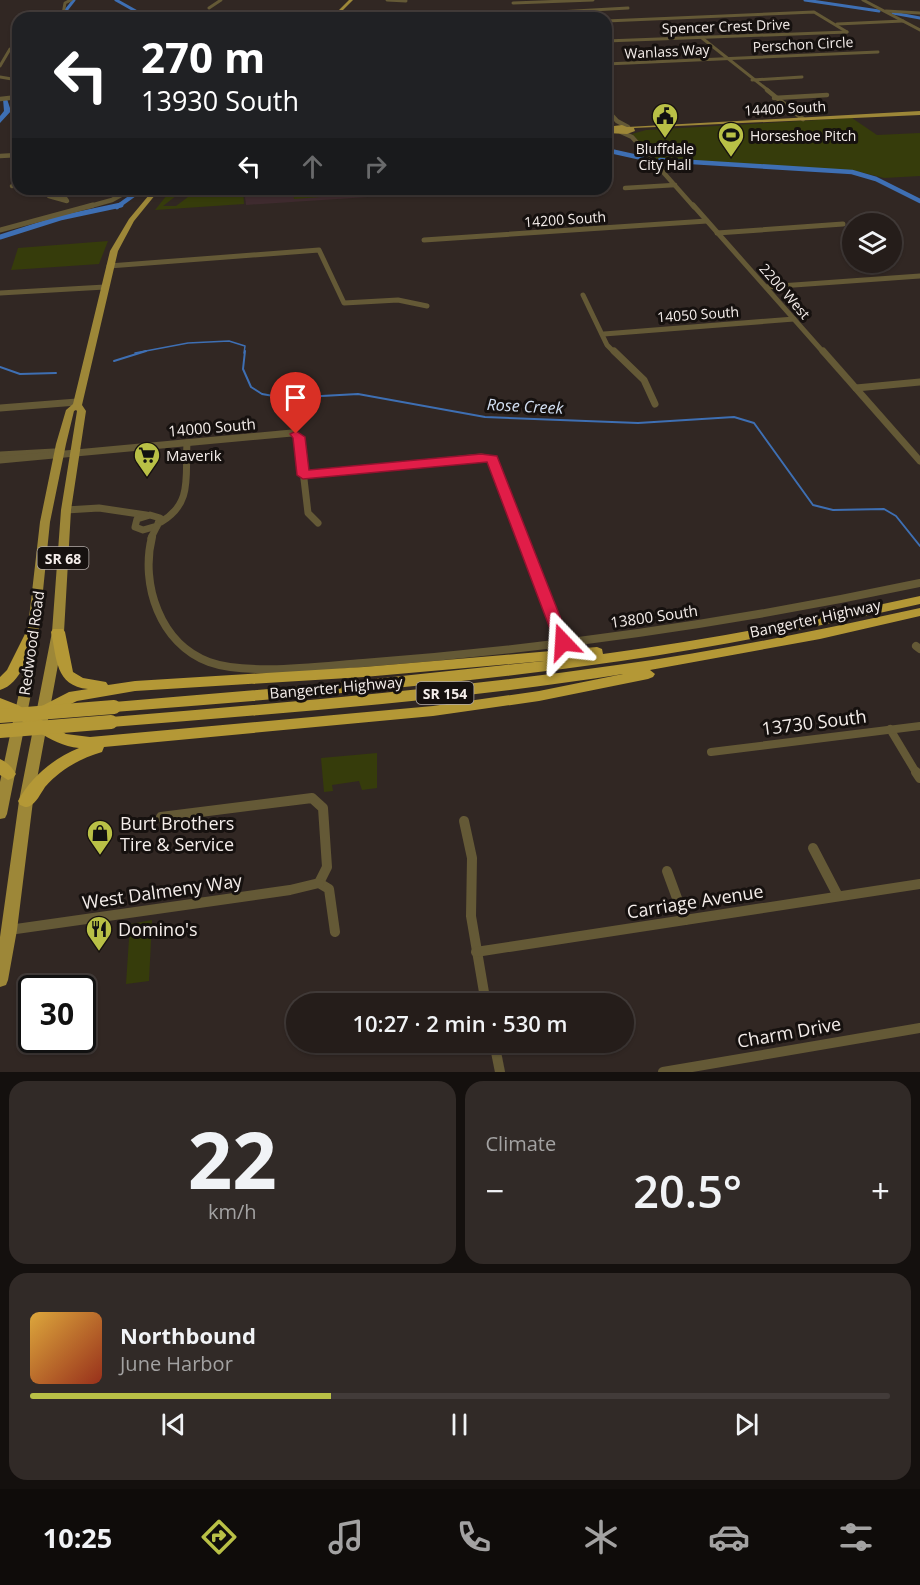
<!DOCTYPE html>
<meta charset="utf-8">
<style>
:root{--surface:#251d1a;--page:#312a27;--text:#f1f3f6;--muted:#a3a2a2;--line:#423b39;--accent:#b9c046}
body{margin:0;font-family:"Open Sans",sans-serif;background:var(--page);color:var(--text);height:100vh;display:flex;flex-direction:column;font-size:22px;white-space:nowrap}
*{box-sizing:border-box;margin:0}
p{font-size:20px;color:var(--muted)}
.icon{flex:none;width:33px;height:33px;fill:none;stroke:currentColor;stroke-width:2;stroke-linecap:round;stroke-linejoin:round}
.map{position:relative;height:1072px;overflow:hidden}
.details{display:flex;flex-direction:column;gap:9px;padding:9px;background:#14100e;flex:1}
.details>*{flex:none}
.guide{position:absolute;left:12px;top:12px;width:600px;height:183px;border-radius:18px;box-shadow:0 2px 4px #0004,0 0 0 2px var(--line);background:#202124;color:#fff;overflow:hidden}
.tools{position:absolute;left:842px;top:213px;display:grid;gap:12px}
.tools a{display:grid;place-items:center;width:60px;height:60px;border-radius:50%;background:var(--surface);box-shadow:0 2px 4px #0004,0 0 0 2px var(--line);font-size:30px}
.speed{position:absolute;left:18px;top:975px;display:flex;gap:12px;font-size:30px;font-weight:700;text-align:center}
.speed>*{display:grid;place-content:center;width:78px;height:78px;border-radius:50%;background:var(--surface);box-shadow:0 2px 4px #0004,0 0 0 2px var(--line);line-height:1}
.speed .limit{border:3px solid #111;border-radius:9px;background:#fff;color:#111}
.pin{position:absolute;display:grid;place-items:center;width:51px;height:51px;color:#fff;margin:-62px -26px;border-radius:50% 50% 50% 0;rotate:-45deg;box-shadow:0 0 6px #0007}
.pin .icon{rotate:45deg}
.me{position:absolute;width:66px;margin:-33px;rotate:340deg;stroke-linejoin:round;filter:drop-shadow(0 0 4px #0008)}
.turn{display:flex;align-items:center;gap:21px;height:126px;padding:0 30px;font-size:27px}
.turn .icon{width:78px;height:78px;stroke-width:2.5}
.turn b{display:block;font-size:42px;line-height:51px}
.lanes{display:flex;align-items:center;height:57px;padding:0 30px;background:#0003;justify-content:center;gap:30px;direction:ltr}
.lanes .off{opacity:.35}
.big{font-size:45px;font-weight:600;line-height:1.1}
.details .widget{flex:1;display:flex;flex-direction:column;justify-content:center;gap:9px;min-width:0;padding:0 21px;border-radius:18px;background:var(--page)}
.details .dial{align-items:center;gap:0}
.dial b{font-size:78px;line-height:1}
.song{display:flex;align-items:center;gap:18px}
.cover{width:72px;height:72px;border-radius:9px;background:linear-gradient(135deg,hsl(40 70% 55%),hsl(10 70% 35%))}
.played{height:6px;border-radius:3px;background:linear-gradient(90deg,var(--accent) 35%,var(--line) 35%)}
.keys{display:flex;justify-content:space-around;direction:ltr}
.heat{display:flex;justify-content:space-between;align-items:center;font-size:33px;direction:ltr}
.details .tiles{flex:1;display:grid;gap:9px;grid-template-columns:1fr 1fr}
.widget:last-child{grid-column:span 2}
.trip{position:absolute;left:286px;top:993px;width:348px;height:60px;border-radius:30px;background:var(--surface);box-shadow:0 2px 4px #0004,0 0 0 2px var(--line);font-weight:600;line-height:60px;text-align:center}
.tabs{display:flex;height:96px;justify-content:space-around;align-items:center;background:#0f0c0a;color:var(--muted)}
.tabs .icon{width:42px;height:42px}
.tabs .selected{color:var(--accent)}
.tabs b{font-size:27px;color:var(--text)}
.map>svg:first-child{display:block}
.education{fill:#3f2b2f}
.green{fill:#363c0b}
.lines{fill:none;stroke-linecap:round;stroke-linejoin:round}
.stream-far1{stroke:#3e6fb3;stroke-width:1.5}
.stream{stroke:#3e6fb3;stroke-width:2}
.canal-far2{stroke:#3e6fb3;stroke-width:3}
.canal-far1{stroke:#3e6fb3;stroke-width:4.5}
.canal{stroke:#3e6fb3;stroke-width:5}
.river{fill:#3e6fb3;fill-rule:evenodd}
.minor-far5{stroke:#645936;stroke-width:3}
.minor-far4{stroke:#645936;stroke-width:4.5}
.minor-far3{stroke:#645936;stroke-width:5}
.minor-far2{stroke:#645936;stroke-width:7}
.minor-far1{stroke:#645936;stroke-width:8}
.minor{stroke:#645936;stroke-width:10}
.major{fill:#9d8738;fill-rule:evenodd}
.highway{fill:#b49836;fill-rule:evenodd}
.highway-bridge{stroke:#b49836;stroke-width:14}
.route{fill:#e11d48;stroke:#92132f;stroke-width:1.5}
.labels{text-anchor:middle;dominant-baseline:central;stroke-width:6;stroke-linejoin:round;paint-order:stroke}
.far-street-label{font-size:14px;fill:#f5eeeb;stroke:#16110f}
.far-poi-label{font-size:14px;fill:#f5eeeb;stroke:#16110f;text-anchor:start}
.shield{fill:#16110f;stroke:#b2aca9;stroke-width:1.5}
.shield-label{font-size:14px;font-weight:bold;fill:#f5eeeb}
.street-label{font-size:15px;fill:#f5eeeb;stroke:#16110f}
.poi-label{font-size:15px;fill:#f5eeeb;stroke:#16110f;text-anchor:start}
.water-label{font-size:16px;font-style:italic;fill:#d3e0f3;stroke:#16110f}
.near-street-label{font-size:18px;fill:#f5eeeb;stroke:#16110f}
.near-poi-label{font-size:18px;fill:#f5eeeb;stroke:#16110f;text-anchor:start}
</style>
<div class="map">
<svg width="920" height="1072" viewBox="0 0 920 1072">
<rect width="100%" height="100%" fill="#312723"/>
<!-- education -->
<path class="education" d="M244,189H396L398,195L246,205Z"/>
<!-- green -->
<g class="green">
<path d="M852,118L877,135L920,133V176L884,178L860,172L655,159L632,134L646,130Z"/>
<path d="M206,189H243L244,204L155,210L167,195L181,192L163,206H176L188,197Z"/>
<path d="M292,189H346L348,195L294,199Z"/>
<path d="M108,241L99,264L11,270L18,248Z"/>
<path d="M377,753V788L362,790L359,781L332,785L333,791L324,792L321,758Z"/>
<path d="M152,920L149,981L126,984L130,924Z"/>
</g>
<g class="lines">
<!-- stream-far1 -->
<path class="stream-far1" d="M135,353L188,343L229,341L245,346L244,353"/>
<!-- stream -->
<g class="stream">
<path d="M245,351L243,369L251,387L262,394L285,398L358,394L485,417L638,423L734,417L754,423L813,505L833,510L884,509L896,516L920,546"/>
<path d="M114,361L146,351"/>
<path d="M0,367L20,374L56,373"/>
</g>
<!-- canal-far2 -->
<g class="canal-far2">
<path d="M116,0L148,18"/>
<path d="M805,0L879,11"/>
<path d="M893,13L920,18"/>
<path d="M60,18L74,0"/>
</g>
<!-- canal-far1 -->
<g class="canal-far1">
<path d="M606,150L642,158"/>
<path d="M660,160L852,172L876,179L920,201"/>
<path d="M117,207L142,189"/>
</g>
<!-- canal -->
<path class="canal" d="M0,237L60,218L121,205"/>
<!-- river -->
<path class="river" d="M3,99H7L11,111L0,123V116L4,111Z"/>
<!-- minor-far5 -->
<g class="minor-far5">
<path d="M387,0L406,1"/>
<path d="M863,0L920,30"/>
<path d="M513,3L593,0"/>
<path d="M209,8L221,0"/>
<path d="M886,11L920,13"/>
<path d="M522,14L628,8"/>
<path d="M56,18L63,14L65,3L71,0"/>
<path d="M449,18L523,14"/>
<path d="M606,21L814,12L847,32"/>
<path d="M837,24L903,21"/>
<path d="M702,38L769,91"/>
<path d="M606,41L847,32"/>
<path d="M606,64L878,52"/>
<path d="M0,66L10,49"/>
<path d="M0,77L18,80"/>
<path d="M752,80L802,77"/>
</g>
<!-- minor-far4 -->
<g class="minor-far4">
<path d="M767,90L803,119"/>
<path d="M774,98L827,95"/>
<path d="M0,99L18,97"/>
<path d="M606,109L617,121L628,127"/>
<path d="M621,132L632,137L694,207"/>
<path d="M0,156L18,155"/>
<path d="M12,186L18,182"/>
<path d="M625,188L675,185"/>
<path d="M23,189L65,198L67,201L49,196"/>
<path d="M87,207L112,200L132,189"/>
</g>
<!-- minor-far3 -->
<g class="minor-far3">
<path d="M693,205L824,353"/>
<path d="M0,230L93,205"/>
<path d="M717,233L843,224"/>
<path d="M424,240L707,221"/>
<path d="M109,266L319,250L344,303L398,300L427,306"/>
<path d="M766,287L920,276"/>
<path d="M0,293L105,287"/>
<path d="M583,295L607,345L615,353"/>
<path d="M604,334L794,319"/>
</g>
<!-- minor-far2 -->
<g class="minor-far2">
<path d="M614,351L644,380L655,404"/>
<path d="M823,351L920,461"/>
<path d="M856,388L920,382"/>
<path d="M0,408L77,402"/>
<path d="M0,455L54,452"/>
<path d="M0,460L292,433L299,437L308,513L318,523"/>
<path d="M303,475L481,457L492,459L523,538"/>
<path d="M66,510L99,508L146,515"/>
<path d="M150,515L160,518L157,526L143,530L135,527L137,519Z"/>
<path d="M161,522C193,503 185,477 187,443"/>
<path d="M151,538L157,526"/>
</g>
<!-- minor-far1 -->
<g class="minor-far1">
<path d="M152,537C140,584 160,644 209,662C248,676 321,666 363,663C549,649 737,622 920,583"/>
<path d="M522,537L563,642"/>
<path d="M916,646L920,649"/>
<path d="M890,729L917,774"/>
<path d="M711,752L920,726"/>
</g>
<!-- minor -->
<g class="minor">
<path d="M916,772L920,778"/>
<path d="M161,817L312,798L323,808L327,867L319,883L329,889L335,932"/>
<path d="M464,821L472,858L471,916L486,1004"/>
<path d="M813,848L838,896"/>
<path d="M667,871L685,920"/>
<path d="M9,930L290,890L319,883"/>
<path d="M476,952L920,884"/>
<path d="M494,1042L500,1072"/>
<path d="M663,1072L920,1028"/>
</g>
<!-- major -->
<g class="major">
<path d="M349,0H353L335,18H331Z"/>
<path d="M920,111V115L634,128L635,131L627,134L606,133V127L622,125L627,127Z"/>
<path d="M154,189H160L134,221L118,251L82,405L86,411L71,510L64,632L33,801L17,930L8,980L6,985L0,987V937L19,801L52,632L61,510L77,411L76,410L74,411L66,444L50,522L34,679L7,814L5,818L0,819V782L22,679L40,522L56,444L66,410L73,404L110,251L129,219Z"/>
</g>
<!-- highway -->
<g class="highway">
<path d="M920,596V604C821,626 721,646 621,661C453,685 283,699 114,712L109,711L107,707L109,703L114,702L317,685L544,661L364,677L135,691L77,701L40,719L66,734L90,737L433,706L539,691L623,674C454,701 282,713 111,727L106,726L104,722L106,718L111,717C280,703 449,689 617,665C719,651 820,630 920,608V616L820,639L650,670L655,674L653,677L648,679L539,701L433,716L104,747L102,752C79,759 61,769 45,787C41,793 36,803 30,806C26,808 25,807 20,805L18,801C31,777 54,758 79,748C48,745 28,721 0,709V698L18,705L32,714L34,710L69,692L88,689C55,686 57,658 51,632L53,629H63L65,632L73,672L83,678L106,682L108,685L135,681L364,667L597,647L602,649L603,654C710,640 815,619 920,596Z"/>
<path d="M31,631L36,632L38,635C29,653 21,684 0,690V677L7,670L26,632Z"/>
<path d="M0,759C7,762 12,767 16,774L13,778L8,780L0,775Z"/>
</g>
<!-- highway-bridge -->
<g class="highway-bridge">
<path d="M0,716L114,707"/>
<path d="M0,731L111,722"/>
</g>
</g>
<!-- route -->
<path class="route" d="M296,431L305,437L309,470L481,454L497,456L570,642L568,646H557L555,642L487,462L303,479L297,475L293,438L290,434Z"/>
<!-- icons -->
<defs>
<g id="civic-pin" transform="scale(1.35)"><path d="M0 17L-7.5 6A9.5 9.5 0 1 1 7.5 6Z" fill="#b9c046" stroke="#16110f"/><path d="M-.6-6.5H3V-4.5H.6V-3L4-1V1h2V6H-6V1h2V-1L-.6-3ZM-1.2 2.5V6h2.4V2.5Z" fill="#111"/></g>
<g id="stadium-pin" transform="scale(1.35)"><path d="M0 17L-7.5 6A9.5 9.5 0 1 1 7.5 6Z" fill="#b9c046" stroke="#16110f"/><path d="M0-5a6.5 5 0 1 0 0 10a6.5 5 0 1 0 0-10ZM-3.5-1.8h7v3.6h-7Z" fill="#111"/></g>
<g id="supermarket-pin" transform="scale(1.35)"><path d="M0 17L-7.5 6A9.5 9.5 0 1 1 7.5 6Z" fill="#b9c046" stroke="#16110f"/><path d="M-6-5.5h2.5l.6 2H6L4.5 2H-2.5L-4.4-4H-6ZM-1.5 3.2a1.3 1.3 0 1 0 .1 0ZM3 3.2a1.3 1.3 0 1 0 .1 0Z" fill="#111"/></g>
<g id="shop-pin" transform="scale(1.35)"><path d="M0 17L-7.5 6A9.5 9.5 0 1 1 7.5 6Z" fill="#b9c046" stroke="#16110f"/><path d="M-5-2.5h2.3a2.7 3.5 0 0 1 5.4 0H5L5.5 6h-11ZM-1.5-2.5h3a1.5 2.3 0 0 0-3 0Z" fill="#111"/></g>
<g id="restaurant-pin" transform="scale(1.35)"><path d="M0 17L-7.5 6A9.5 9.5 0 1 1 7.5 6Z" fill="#b9c046" stroke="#16110f"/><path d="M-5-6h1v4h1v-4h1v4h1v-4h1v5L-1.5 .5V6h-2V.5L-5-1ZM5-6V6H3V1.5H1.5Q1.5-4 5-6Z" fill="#111"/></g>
</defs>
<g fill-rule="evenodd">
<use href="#civic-pin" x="665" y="116"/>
<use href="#stadium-pin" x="731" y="135"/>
<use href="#supermarket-pin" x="147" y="455"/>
<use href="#shop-pin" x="100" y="833"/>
<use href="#restaurant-pin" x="99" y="929"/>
</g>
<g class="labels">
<!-- far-street labels -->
<g class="far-street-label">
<text transform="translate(726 26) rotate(-2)">Spencer Crest Drive</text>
<text transform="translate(803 44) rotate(-3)">Perschon Circle</text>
<text transform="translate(667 51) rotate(-3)">Wanlass Way</text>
<text transform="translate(785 108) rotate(-3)">14400 South</text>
<text transform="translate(565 219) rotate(-4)">14200 South</text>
<text transform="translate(785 291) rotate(49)">2200 West</text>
<text transform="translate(698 314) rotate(-4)">14050 South</text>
</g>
<!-- far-poi labels -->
<g class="far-poi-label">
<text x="750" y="135">Horseshoe Pitch</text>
<text x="665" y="148" text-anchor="middle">Bluffdale<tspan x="665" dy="16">City Hall</tspan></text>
</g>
<!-- shield labels -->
<g class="shield">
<rect x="37.5" y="547" width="51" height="22" rx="4.5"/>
<rect x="416.5" y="682" width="57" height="22" rx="4.5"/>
</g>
<g class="shield-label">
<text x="63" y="558">SR 68</text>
<text x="445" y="693">SR 154</text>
</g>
<!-- street labels -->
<g class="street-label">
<text transform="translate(212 427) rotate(-5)">14000 South</text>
<text transform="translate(654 616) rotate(-8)">13800 South</text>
<text transform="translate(815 618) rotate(-12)">Bangerter Highway</text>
<text transform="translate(31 643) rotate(-82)">Redwood Road</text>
<text transform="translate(336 687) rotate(-5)">Bangerter Highway</text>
</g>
<!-- poi labels -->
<g class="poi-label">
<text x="166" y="455">Maverik</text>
</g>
<!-- water labels -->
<g class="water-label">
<text transform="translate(525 406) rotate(3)">Rose Creek</text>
</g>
<!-- near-street labels -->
<g class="near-street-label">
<text transform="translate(814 722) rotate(-7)">13730 South</text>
<text transform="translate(162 891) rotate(-8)">West Dalmeny Way</text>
<text transform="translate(695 901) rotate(-9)">Carriage Avenue</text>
<text transform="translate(789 1032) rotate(-10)">Charm Drive</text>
</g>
<!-- near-poi labels -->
<g class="near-poi-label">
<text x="120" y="823">Burt Brothers<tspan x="120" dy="21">Tire &amp; Service</tspan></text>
<text x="118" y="929">Domino's</text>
</g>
</g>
</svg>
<div class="tools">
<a><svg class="icon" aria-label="layers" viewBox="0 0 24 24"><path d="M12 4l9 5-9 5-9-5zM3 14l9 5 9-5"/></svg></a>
</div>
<div class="speed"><div class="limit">30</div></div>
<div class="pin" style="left:296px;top:434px;background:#d93025"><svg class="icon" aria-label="arrive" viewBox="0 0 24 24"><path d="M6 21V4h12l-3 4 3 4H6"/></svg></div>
<svg class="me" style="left:563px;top:642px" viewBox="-20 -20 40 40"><path d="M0-17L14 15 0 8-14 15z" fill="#e11d48" stroke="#fff" stroke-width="4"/></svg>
<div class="trip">10:27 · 2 min · 530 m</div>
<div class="guide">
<div class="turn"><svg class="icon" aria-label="left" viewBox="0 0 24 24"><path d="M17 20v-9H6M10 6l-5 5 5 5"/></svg><div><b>270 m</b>13930 South</div></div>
<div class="lanes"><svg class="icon" aria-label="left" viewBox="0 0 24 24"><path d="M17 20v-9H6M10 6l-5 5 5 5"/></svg><svg class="icon off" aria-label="ahead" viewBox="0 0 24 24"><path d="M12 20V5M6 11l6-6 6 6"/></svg><svg class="icon off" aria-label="right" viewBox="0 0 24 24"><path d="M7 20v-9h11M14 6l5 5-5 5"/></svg></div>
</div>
</div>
<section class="details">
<div class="tiles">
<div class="widget dial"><b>22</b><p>km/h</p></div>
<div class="widget"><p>Climate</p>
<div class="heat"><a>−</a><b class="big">20.5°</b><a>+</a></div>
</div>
<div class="widget">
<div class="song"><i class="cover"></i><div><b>Northbound</b><p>June Harbor</p></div></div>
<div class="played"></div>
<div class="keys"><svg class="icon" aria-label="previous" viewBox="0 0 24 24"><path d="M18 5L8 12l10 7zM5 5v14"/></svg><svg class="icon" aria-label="pause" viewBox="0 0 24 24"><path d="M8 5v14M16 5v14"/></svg><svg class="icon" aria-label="next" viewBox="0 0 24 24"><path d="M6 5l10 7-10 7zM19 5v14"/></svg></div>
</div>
</div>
</section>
<nav class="tabs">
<b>10:25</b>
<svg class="icon selected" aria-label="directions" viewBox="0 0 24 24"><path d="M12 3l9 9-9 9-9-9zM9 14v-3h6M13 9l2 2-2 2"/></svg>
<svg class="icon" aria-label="music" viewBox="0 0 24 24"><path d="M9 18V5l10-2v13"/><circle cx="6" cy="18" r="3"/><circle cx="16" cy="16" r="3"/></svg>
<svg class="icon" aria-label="phone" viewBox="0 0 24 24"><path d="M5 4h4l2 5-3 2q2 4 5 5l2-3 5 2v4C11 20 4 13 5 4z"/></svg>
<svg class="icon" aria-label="climate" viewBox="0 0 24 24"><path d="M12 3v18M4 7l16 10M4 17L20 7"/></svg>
<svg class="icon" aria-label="car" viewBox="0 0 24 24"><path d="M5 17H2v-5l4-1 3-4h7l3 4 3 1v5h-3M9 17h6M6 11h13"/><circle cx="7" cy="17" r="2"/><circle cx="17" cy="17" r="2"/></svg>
<svg class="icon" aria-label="filters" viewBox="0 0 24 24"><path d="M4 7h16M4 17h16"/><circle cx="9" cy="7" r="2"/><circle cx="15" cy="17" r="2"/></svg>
</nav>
